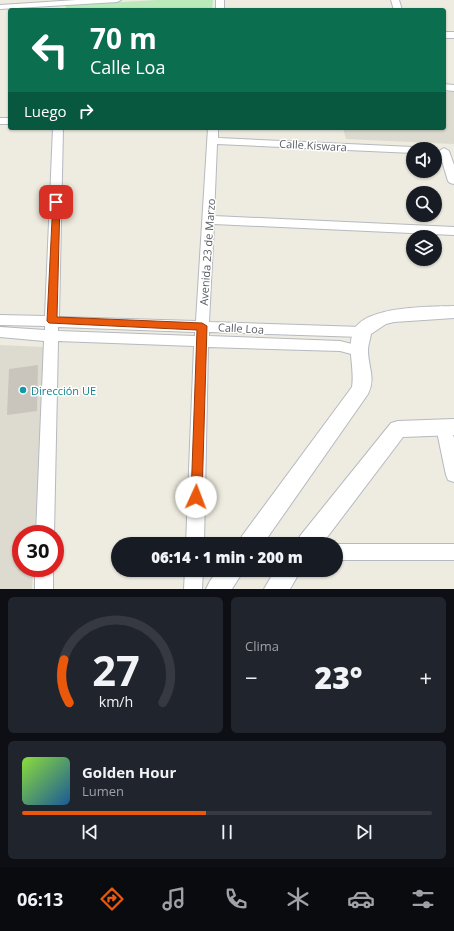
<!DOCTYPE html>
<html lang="es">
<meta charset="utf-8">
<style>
:root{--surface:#171b24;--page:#20242c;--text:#f1f3f6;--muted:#9ea1a6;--line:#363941;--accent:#ea580c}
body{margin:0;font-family:"Open Sans",sans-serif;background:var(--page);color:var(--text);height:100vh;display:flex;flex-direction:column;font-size:15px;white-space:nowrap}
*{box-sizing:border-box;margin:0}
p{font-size:13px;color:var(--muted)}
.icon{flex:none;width:22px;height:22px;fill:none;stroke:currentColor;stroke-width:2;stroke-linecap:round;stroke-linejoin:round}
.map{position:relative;height:589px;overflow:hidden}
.panel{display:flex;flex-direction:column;gap:8px;padding:8px;background:#0d0f14;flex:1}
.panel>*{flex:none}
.hud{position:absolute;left:8px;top:8px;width:438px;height:122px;border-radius:4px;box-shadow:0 1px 3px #0004;background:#0b6e4f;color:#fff;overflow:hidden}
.buttons{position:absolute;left:406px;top:142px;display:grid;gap:8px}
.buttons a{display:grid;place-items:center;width:36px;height:36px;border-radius:50%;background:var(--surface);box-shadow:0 1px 3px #0004;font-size:20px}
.speed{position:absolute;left:12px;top:525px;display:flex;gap:8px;font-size:20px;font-weight:700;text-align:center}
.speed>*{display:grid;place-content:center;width:52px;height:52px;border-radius:50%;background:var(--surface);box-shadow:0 1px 3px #0004;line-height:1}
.speed .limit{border:6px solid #d22;background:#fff;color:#111}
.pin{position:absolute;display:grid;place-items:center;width:34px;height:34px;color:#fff;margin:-17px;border-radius:8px;box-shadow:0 2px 6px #0006}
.me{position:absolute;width:44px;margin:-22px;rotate:2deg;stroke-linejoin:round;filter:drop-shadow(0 0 3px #0008)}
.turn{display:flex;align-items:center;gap:14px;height:84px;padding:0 16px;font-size:18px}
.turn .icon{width:52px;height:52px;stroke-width:2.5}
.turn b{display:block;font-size:28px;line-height:34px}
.then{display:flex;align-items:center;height:38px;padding:0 16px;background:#0003;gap:8px;font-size:15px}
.big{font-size:30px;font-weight:800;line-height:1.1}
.panel .tile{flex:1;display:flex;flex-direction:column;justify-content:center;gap:6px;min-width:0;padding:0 14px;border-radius:6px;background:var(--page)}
.panel .dial{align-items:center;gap:0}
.dial svg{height:104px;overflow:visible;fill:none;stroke:var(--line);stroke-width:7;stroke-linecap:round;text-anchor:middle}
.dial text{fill:var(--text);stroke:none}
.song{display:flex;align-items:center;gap:12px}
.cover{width:48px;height:48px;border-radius:6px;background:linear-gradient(135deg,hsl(90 70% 55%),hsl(210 70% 35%))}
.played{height:4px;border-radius:2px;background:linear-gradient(90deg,var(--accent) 45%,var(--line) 45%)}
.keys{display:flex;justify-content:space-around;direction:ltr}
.heat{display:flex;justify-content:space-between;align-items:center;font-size:22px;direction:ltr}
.panel .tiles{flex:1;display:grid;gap:8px;grid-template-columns:1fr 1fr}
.tile:last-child{grid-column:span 2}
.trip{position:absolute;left:111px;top:537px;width:232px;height:40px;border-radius:20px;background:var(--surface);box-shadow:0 1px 3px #0004;font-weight:800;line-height:40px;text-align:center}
.dock{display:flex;height:64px;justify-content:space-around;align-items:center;background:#090b0e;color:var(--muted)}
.dock .icon{width:28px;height:28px}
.dock .active{color:var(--accent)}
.dock b{font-size:18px;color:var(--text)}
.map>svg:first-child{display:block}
.education{fill:#dddacf}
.green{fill:#bae9ba}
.building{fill:#c9c5bd}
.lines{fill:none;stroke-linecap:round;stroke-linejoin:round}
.minor-casing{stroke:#b6b9bf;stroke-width:2}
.tertiary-casing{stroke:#b6b9bf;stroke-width:2}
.minor{fill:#fff;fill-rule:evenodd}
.tertiary{fill:#fff;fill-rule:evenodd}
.route{fill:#ea580c;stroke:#983908}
.culture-dot{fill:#0f9aa8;stroke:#fff;stroke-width:1.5}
.labels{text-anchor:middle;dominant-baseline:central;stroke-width:3;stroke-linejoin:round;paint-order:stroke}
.street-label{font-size:11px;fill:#595e63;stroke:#fff}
.culture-label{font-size:11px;fill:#0d838f;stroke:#fff;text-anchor:start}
</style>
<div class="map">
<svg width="454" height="589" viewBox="0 0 454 589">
<rect width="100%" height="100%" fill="#eeebe0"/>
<!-- education -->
<g class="education">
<path d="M444,92H454V144L346,139L343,128H444Z"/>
<path d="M0,345L44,347L35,534H21V568H33L32,589H0Z"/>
</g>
<!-- green -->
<path class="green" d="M158,0H213L212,10H66V5Z"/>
<!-- building -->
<path class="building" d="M38,365L37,411L7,415L9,369Z"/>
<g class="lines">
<!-- minor casing -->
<g class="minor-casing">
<g id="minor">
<path d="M76,0H121L117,2L0,9V5Z"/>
<rect x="216" y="0" width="8" height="10"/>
<path d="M391,0H399L402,10H394Z"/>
<rect x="444" y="32" width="10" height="6"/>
<path d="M444,84L454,85V91L444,90Z"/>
<rect x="0" y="118" width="10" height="6"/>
<path d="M53,128H63L59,317L196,321L208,128H218V138L413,147L418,149H413V153L217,144L214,216L454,227V235L214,224L209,322L362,327L367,328L369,332L367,336L362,337L209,332V336L340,341L364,347L366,351L364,355L359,356L340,351L208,347L204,544H186L194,346L58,341L54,534H36L44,341L0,337V327L45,330V326L0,325V315L45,316ZM58,327L195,332V336L58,331Z"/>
<path d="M444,148L449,151L454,165V184L450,183L448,181L439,151Z"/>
<path d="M444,421L449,422L454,438V482L448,480L446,475L436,427L439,422Z"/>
<path d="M335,544H454V560H336Z"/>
<rect x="35" y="568" width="18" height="21"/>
<path d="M185,570H203L202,589H184Z"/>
</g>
</g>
<!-- tertiary casing -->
<g class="tertiary-casing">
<g id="tertiary">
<path d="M454,306V318L394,322L386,324L371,334C370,340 368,345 368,350C368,367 376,378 368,394L263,544H239L242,536L352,387C355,368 347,350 353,332C363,305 431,307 454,306Z"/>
<path d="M454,419V435L403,437L322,544H297L300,536L391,423L398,421Z"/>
<path d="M218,570H244L232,589H206L210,581Z"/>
<path d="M275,570H301L290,589H264Z"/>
</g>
</g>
<!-- minor -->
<use href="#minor" class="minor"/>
<!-- tertiary -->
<use href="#tertiary" class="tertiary"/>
</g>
<!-- route -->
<path class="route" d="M53,200H59L60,202L57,317L202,323L207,326L202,497L200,501L196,502L192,501L191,497L197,330L49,323L47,321Z"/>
<!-- markers -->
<circle class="culture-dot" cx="23" cy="390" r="4"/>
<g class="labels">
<!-- street labels -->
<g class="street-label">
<text transform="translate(313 145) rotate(3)">Calle Kiswara</text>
<text transform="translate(207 252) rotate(-86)">Avenida 23 de Marzo</text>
<text transform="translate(241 328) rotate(3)">Calle Loa</text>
</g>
<!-- culture labels -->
<g class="culture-label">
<text x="31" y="390">Dirección UE</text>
</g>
</g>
</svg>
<div class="buttons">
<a><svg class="icon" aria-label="sound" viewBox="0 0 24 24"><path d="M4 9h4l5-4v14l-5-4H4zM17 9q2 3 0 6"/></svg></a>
<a><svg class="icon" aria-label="search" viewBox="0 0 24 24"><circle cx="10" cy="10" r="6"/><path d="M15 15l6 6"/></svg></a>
<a><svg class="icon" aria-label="layers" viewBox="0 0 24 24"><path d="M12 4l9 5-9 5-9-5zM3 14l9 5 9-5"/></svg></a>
</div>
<div class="speed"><div class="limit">30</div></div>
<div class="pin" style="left:56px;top:202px;background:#d93025"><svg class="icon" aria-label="arrive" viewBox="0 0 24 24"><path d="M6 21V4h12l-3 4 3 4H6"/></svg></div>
<svg class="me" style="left:196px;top:497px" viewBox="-20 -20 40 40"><circle r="19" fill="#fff"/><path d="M0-13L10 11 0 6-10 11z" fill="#ea580c"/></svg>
<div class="trip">06:14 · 1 min · 200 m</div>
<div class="hud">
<div class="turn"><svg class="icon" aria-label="left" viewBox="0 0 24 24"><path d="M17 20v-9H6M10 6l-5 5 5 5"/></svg><div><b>70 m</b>Calle Loa</div></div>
<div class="then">Luego<svg class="icon" aria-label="right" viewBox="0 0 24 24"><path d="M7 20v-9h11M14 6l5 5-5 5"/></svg></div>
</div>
</div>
<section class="panel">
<div class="tiles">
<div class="tile dial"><svg viewBox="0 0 100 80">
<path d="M14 69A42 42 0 1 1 86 69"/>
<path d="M14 69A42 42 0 0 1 10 36" stroke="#ea580c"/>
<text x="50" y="56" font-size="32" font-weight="700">27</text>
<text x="50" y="72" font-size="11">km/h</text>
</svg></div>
<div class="tile"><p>Clima</p>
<div class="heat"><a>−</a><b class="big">23°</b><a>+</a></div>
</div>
<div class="tile">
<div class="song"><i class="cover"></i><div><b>Golden Hour</b><p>Lumen</p></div></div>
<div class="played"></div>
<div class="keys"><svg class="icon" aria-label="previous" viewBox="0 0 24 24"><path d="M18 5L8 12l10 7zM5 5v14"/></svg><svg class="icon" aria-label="pause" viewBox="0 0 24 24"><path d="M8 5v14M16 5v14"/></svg><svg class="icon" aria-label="next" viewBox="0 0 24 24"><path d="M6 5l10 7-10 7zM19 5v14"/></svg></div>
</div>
</div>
</section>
<nav class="dock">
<b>06:13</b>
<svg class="icon active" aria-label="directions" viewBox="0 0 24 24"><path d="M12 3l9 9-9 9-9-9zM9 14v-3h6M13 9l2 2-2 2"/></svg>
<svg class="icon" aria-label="music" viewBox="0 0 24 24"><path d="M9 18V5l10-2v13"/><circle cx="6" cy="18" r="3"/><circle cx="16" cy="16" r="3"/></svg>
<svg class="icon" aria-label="phone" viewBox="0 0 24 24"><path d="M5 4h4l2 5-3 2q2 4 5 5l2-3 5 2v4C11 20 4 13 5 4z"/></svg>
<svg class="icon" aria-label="climate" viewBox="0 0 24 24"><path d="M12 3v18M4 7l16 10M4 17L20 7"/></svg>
<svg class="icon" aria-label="car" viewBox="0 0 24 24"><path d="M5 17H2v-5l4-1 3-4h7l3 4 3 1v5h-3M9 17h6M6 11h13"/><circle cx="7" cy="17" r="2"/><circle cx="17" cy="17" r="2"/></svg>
<svg class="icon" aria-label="filters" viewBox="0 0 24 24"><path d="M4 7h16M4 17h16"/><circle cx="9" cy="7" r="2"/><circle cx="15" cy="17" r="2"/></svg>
</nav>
